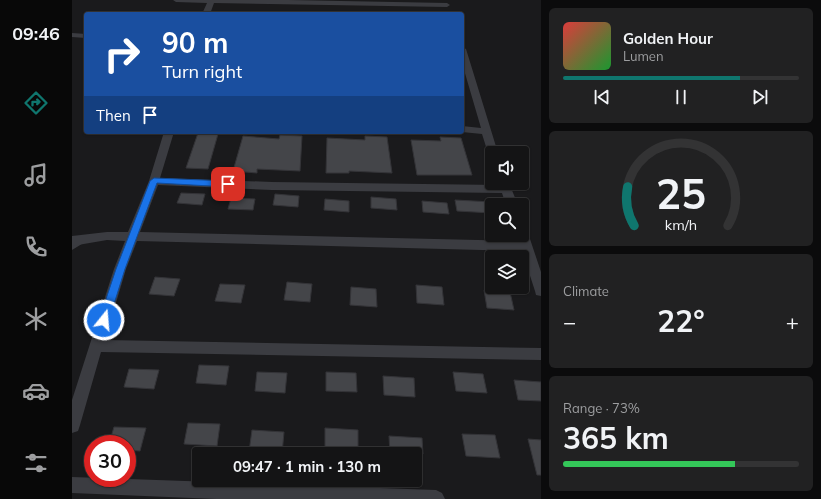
<!DOCTYPE html>
<meta charset="utf-8">
<style>
:root{--surface:#141415;--page:#212122;--text:#f1f3f6;--muted:#9d9ea0;--line:#333334;--accent:#0f766e}
body{margin:0;font-family:Mulish,sans-serif;background:var(--page);color:var(--text);height:100vh;display:flex;flex-direction:column;font-size:15px;white-space:nowrap}
*{box-sizing:border-box;margin:0}
p{font-size:13px;color:var(--muted)}
.icon{flex:none;width:22px;height:22px;fill:none;stroke:currentColor;stroke-width:2;stroke-linecap:round;stroke-linejoin:round}
.map{position:relative;flex:1;overflow:hidden}
.drawer{display:flex;flex-direction:column;gap:8px;padding:8px;background:#0b0b0c;width:280px}
.drawer>*{flex:none}
.top-card{position:absolute;left:12px;top:12px;width:380px;height:122px;border-radius:4px;box-shadow:0 1px 3px #0004,0 0 0 1px var(--line);background:#1a4fa0;color:#fff;overflow:hidden}
.controls{position:absolute;left:413px;top:146px;display:grid;gap:8px}
.controls a{display:grid;place-items:center;width:44px;height:44px;border-radius:4px;background:var(--surface);box-shadow:0 1px 3px #0004,0 0 0 1px var(--line);font-size:20px}
.speed{position:absolute;left:12px;top:435px;display:flex;gap:8px;font-size:20px;font-weight:700;text-align:center}
.speed>*{display:grid;place-content:center;width:52px;height:52px;border-radius:50%;background:var(--surface);box-shadow:0 1px 3px #0004,0 0 0 1px var(--line);line-height:1}
.speed .limit{border:6px solid #d22;background:#fff;color:#111}
.pin{position:absolute;display:grid;place-items:center;width:34px;height:34px;color:#fff;margin:-17px;border-radius:8px;box-shadow:0 2px 6px #0006}
.me{position:absolute;width:44px;margin:-22px;rotate:17deg;stroke-linejoin:round;filter:drop-shadow(0 0 3px #0008)}
.turn{display:flex;align-items:center;gap:14px;height:84px;padding:0 12px;font-size:18px}
.turn .icon{width:52px;height:52px;stroke-width:2.5}
.turn b{display:block;font-size:28px;line-height:34px}
.then{display:flex;align-items:center;height:38px;padding:0 12px;background:#0003;gap:8px;font-size:15px}
.big{font-size:30px;font-weight:700;line-height:1.1}
.drawer .widget{flex:1;display:flex;flex-direction:column;justify-content:center;gap:6px;min-width:0;padding:0 14px;border-radius:6px;background:var(--page)}
.drawer .dial{align-items:center;gap:0}
.dial svg{height:104px;overflow:visible;fill:none;stroke:var(--line);stroke-width:7;stroke-linecap:round;text-anchor:middle}
.dial text{fill:var(--text);stroke:none}
.song{display:flex;align-items:center;gap:12px}
.cover{width:48px;height:48px;border-radius:6px;background:linear-gradient(135deg,hsl(0 70% 55%),hsl(130 70% 35%))}
.played{height:4px;border-radius:2px;background:linear-gradient(90deg,var(--accent) 75%,var(--line) 75%)}
.keys{display:flex;justify-content:space-around;direction:ltr}
.heat{display:flex;justify-content:space-between;align-items:center;font-size:22px;direction:ltr}
.charge{height:6px;border-radius:3px;background:linear-gradient(90deg,#34c759 73%,var(--line) 0)}
.trip{position:absolute;left:120px;top:447px;width:230px;height:40px;border-radius:4px;background:var(--surface);box-shadow:0 1px 3px #0004,0 0 0 1px var(--line);font-weight:700;line-height:40px;text-align:center}
main{display:flex;flex:1;min-height:0}
.tabs{display:flex;flex-direction:column;width:72px;justify-content:space-around;align-items:center;background:#080808;color:var(--muted)}
.tabs .icon{width:28px;height:28px}
.tabs .on{color:var(--accent)}
.tabs b{font-size:18px;color:var(--text)}
.map>svg:first-child{display:block}
.building{fill:#444549;stroke:#343438}
.lines{fill:none;stroke-linecap:round;stroke-linejoin:round}
.service{fill:#3b3c41;fill-rule:evenodd}
.minor{fill:#3b3c41;fill-rule:evenodd}
.route{fill:#1a73e8;stroke:#114b97}
</style>
<main>
<nav class="tabs">
<b>09:46</b>
<svg class="icon on" aria-label="directions" viewBox="0 0 24 24"><path d="M12 3l9 9-9 9-9-9zM9 14v-3h6M13 9l2 2-2 2"/></svg>
<svg class="icon" aria-label="music" viewBox="0 0 24 24"><path d="M9 18V5l10-2v13"/><circle cx="6" cy="18" r="3"/><circle cx="16" cy="16" r="3"/></svg>
<svg class="icon" aria-label="phone" viewBox="0 0 24 24"><path d="M5 4h4l2 5-3 2q2 4 5 5l2-3 5 2v4C11 20 4 13 5 4z"/></svg>
<svg class="icon" aria-label="climate" viewBox="0 0 24 24"><path d="M12 3v18M4 7l16 10M4 17L20 7"/></svg>
<svg class="icon" aria-label="car" viewBox="0 0 24 24"><path d="M5 17H2v-5l4-1 3-4h7l3 4 3 1v5h-3M9 17h6M6 11h13"/><circle cx="7" cy="17" r="2"/><circle cx="17" cy="17" r="2"/></svg>
<svg class="icon" aria-label="filters" viewBox="0 0 24 24"><path d="M4 7h16M4 17h16"/><circle cx="9" cy="7" r="2"/><circle cx="15" cy="17" r="2"/></svg>
</nav>
<div class="map">
<svg width="469" height="499" viewBox="0 0 469 499">
<rect width="100%" height="100%" fill="#1a1a1c"/>
<!-- building -->
<g class="building">
<path d="M126,133L146,134L136,169L114,168Z"/>
<path d="M208,135L230,136L228,171L185,169V173L161,171L171,136L207,139Z"/>
<path d="M293,136L315,137L320,173L277,171V173H254L255,138L293,140Z"/>
<path d="M368,137L389,138L400,175H345L339,140L369,141Z"/>
<path d="M109,193L133,194L130,205L105,203Z"/>
<path d="M203,194L227,196L226,207L201,205Z"/>
<path d="M299,197L324,199L325,210L299,208Z"/>
<path d="M159,198L183,199L181,210L156,209Z"/>
<path d="M253,199L277,201V212L252,210Z"/>
<path d="M383,200L420,202V213L385,211Z"/>
<path d="M350,201L375,203L377,214L351,212Z"/>
<path d="M83,277L108,279L102,296L77,294Z"/>
<path d="M215,282L240,284L238,302L212,300Z"/>
<path d="M148,284L173,285L169,303L143,301Z"/>
<path d="M344,285L370,287L372,305L345,303Z"/>
<path d="M279,287L304,289L305,307L278,305Z"/>
<path d="M412,290L438,292L442,310L415,308Z"/>
<path d="M127,365L157,366L154,385L124,383Z"/>
<path d="M57,369L87,370L82,389L52,387Z"/>
<path d="M185,372L215,373L213,393L183,391Z"/>
<path d="M254,372L284,373L285,392L254,391Z"/>
<path d="M381,372L411,374L415,393L384,391Z"/>
<path d="M311,376L342,378L343,397L312,395Z"/>
<path d="M442,380L469,382V401L446,400Z"/>
<path d="M116,423L148,424L145,446L112,444Z"/>
<path d="M42,427L74,428L68,451L55,450V444H37Z"/>
<path d="M253,428L286,430V452L253,450Z"/>
<path d="M180,430L212,432L210,454L177,452Z"/>
<path d="M390,434L423,435L428,458L394,456Z"/>
<path d="M317,436L350,438L351,454H318Z"/>
<path d="M456,439L469,440V475H465Z"/>
</g>
<g class="lines">
<!-- service -->
<path class="service" d="M9,238H13L14,240L13,242L0,250V245Z"/>
<!-- minor -->
<g class="minor">
<path d="M101,0H217L375,3L378,5L375,7L142,3L138,14H130L135,3L104,2Z"/>
<path d="M0,33L14,34V38L0,37Z"/>
<path d="M390,47L394,49L426,153H420V156L416,153L410,134L390,132V126L409,128L390,63Z"/>
<path d="M92,132H102L88,178L200,182L427,185V183H437L446,205H434L430,193L200,190L86,185L68,232L447,241L445,235H450V229L454,230L456,233L469,272V296L464,295L463,291L450,251L65,241L54,269L33,340L469,348V360L29,352L8,425L6,431L0,433V400L42,269L53,241L35,240L0,246V236L35,232H56L77,181Z"/>
<path d="M0,477L364,490L370,493L373,499H144L0,493Z"/>
</g>
</g>
<!-- route -->
<path class="route" d="M82,178L156,181L160,184L156,187L85,183L53,269L37,320L36,324L32,325L29,324L27,320L44,269L78,181Z"/>
</svg>
<div class="controls">
<a><svg class="icon" aria-label="sound" viewBox="0 0 24 24"><path d="M4 9h4l5-4v14l-5-4H4zM17 9q2 3 0 6"/></svg></a>
<a><svg class="icon" aria-label="search" viewBox="0 0 24 24"><circle cx="10" cy="10" r="6"/><path d="M15 15l6 6"/></svg></a>
<a><svg class="icon" aria-label="layers" viewBox="0 0 24 24"><path d="M12 4l9 5-9 5-9-5zM3 14l9 5 9-5"/></svg></a>
</div>
<div class="speed"><div class="limit">30</div></div>
<div class="pin" style="left:156px;top:184px;background:#d93025"><svg class="icon" aria-label="arrive" viewBox="0 0 24 24"><path d="M6 21V4h12l-3 4 3 4H6"/></svg></div>
<svg class="me" style="left:32px;top:320px" viewBox="-20 -20 40 40"><circle r="17" fill="#1a73e8" stroke="#fff" stroke-width="3"/><path d="M0-11L8 9 0 5-8 9z" fill="#fff"/></svg>
<div class="trip">09:47 · 1 min · 130 m</div>
<div class="top-card">
<div class="turn"><svg class="icon" aria-label="right" viewBox="0 0 24 24"><path d="M7 20v-9h11M14 6l5 5-5 5"/></svg><div><b>90 m</b>Turn right</div></div>
<div class="then">Then<svg class="icon" aria-label="arrive" viewBox="0 0 24 24"><path d="M6 21V4h12l-3 4 3 4H6"/></svg></div>
</div>
</div>
<section class="drawer">
<div class="widget">
<div class="song"><i class="cover"></i><div><b>Golden Hour</b><p>Lumen</p></div></div>
<div class="played"></div>
<div class="keys"><svg class="icon" aria-label="previous" viewBox="0 0 24 24"><path d="M18 5L8 12l10 7zM5 5v14"/></svg><svg class="icon" aria-label="pause" viewBox="0 0 24 24"><path d="M8 5v14M16 5v14"/></svg><svg class="icon" aria-label="next" viewBox="0 0 24 24"><path d="M6 5l10 7-10 7zM19 5v14"/></svg></div>
</div>
<div class="widget dial"><svg viewBox="0 0 100 80">
<path d="M14 69A42 42 0 1 1 86 69"/>
<path d="M14 69A42 42 0 0 1 9 39" stroke="#0f766e"/>
<text x="50" y="56" font-size="32" font-weight="700">25</text>
<text x="50" y="72" font-size="11">km/h</text>
</svg></div>
<div class="widget"><p>Climate</p>
<div class="heat"><a>−</a><b class="big">22°</b><a>+</a></div>
</div>
<div class="widget"><p>Range · 73%</p><b class="big">365 km</b><div class="charge"></div></div>
</section>
</main>
